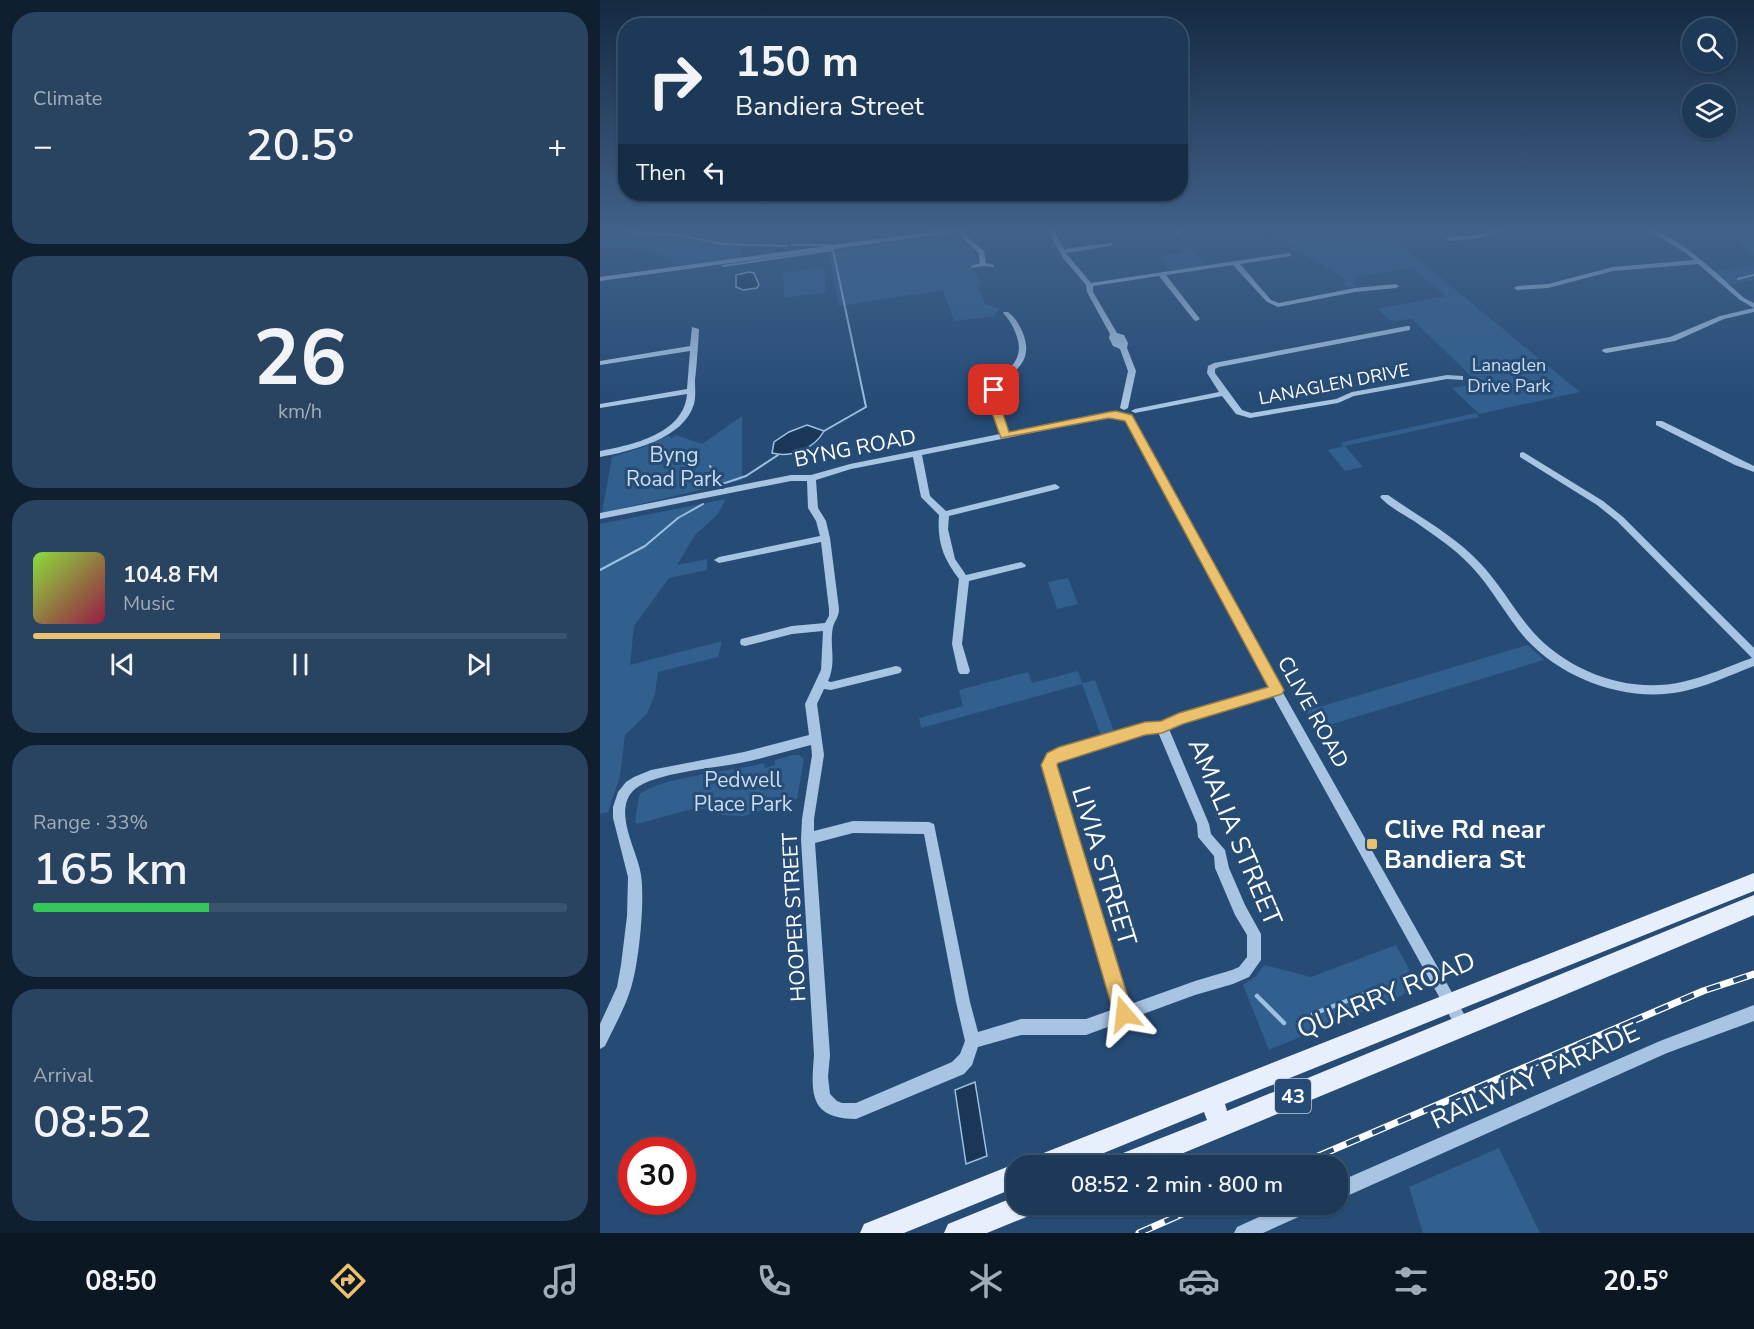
<!DOCTYPE html>
<meta charset="utf-8">
<style>
:root{--surface:#1c3958;--page:#294461;--text:#f1f3f6;--muted:#a0acba;--line:#3a536e;--accent:#ebc16d}
body{margin:0;font-family:"Nunito Sans",sans-serif;background:var(--page);color:var(--text);height:100vh;display:flex;flex-direction:column;font-size:22px;white-space:nowrap}
*{box-sizing:border-box;margin:0}
p{font-size:20px;color:var(--muted)}
.icon{flex:none;width:33px;height:33px;fill:none;stroke:currentColor;stroke-width:2;stroke-linecap:round;stroke-linejoin:round}
.map{position:relative;flex:1;overflow:hidden}
.side{display:flex;flex-direction:column;gap:12px;padding:12px;background:#0f1f30;width:600px}
.side>*{flex:none}
.top-card{position:absolute;left:18px;top:18px;width:570px;height:183px;border-radius:24px;box-shadow:0 2px 4px #0004,0 0 0 2px var(--line);background:#1c3958;color:var(--text);overflow:hidden}
.buttons{position:absolute;left:1082px;top:18px;display:grid;gap:12px}
.buttons a{display:grid;place-items:center;width:54px;height:54px;border-radius:50%;background:var(--surface);box-shadow:0 2px 4px #0004,0 0 0 2px var(--line);font-size:30px}
.speed{position:absolute;left:18px;top:1137px;display:flex;gap:12px;font-size:30px;font-weight:700;text-align:center}
.speed>*{display:grid;place-content:center;width:78px;height:78px;border-radius:50%;background:var(--surface);box-shadow:0 2px 4px #0004,0 0 0 2px var(--line);line-height:1}
.speed .limit{border:9px solid #d22;background:#fff;color:#111}
.pin{position:absolute;display:grid;place-items:center;width:51px;height:51px;color:#fff;margin:-26px;border-radius:12px;box-shadow:0 3px 9px #0006}
.me{position:absolute;width:66px;margin:-33px;rotate:343deg;stroke-linejoin:round;filter:drop-shadow(0 0 4px #0008)}
.turn{display:flex;align-items:center;gap:21px;height:126px;padding:0 18px;font-size:27px}
.turn .icon{width:78px;height:78px;stroke-width:2.5}
.turn b{display:block;font-size:42px;line-height:51px}
.then{display:flex;align-items:center;height:57px;padding:0 18px;background:#0003;gap:12px;font-size:22px}
.big{font-size:45px;font-weight:600;line-height:1.1}
.side .tile{flex:1;display:flex;flex-direction:column;justify-content:center;gap:9px;min-width:0;padding:0 21px;border-radius:24px;background:var(--page)}
.side .dial{align-items:center;gap:0}
.dial b{font-size:78px;line-height:1}
.song{display:flex;align-items:center;gap:18px}
.cover{width:72px;height:72px;border-radius:9px;background:linear-gradient(135deg,hsl(90 70% 55%),hsl(340 70% 35%))}
.played{height:6px;border-radius:3px;background:linear-gradient(90deg,var(--accent) 35%,var(--line) 35%)}
.keys{display:flex;justify-content:space-around;direction:ltr}
.heat{display:flex;justify-content:space-between;align-items:center;font-size:33px;direction:ltr}
.charge{height:9px;border-radius:4px;background:linear-gradient(90deg,#34c759 33%,var(--line) 0)}
.trip{position:absolute;left:406px;top:1155px;width:342px;height:60px;border-radius:24px;background:var(--surface);box-shadow:0 2px 4px #0004,0 0 0 2px var(--line);font-weight:600;line-height:60px;text-align:center}
.dock{display:flex;height:96px;justify-content:space-around;align-items:center;background:#0b1723;color:var(--muted)}
.dock .icon{width:42px;height:42px}
.dock .on{color:var(--accent)}
.dock b{font-size:27px;color:var(--text)}
main{display:flex;flex:1;min-height:0}
.map>svg:first-child{display:block}
.green{fill:#315f8e}
.water{fill:#1a3757;stroke:#9cc0e3;stroke-width:1.5}
.lines{fill:none;stroke-linecap:round;stroke-linejoin:round}
.stream-far1{stroke:#9cc0e3;stroke-width:2}
.stream{stroke:#9cc0e3;stroke-width:4.5}
.minor{fill:#a7c4e2;fill-rule:evenodd}
.major{fill:#e6effb;fill-rule:evenodd}
.rail-casing{stroke:#fff;stroke-width:7}
.rail{stroke:#264c76;stroke-width:4.5;stroke-dasharray:14;stroke-linecap:butt}
.route{fill:#ebc16d;stroke:#997d47;stroke-width:1.5}
.poi-dot{fill:#ebc16d;stroke:#264c76;stroke-width:2}
.labels{text-anchor:middle;dominant-baseline:central;stroke-width:6;stroke-linejoin:round;paint-order:stroke}
.far-park-label{font-size:18px;fill:#c9ddf2;stroke:#264c76}
.far-street-label{font-size:18px;fill:#fff;stroke:#264c76}
.shield{fill:#264c76;stroke:#bec9d6;stroke-width:1.5}
.shield-label{font-size:20px;font-weight:bold;fill:#fff}
.street-label{font-size:21px;fill:#fff;stroke:#264c76}
.park-label{font-size:21px;fill:#c9ddf2;stroke:#264c76}
.near-poi-label{font-size:26px;font-weight:bold;fill:#fff;stroke:#264c76;text-anchor:start}
.near-street-label{font-size:26px;fill:#fff;stroke:#264c76}
</style>
<main>
<section class="side">
<div class="tile"><p>Climate</p>
<div class="heat"><a>−</a><b class="big">20.5°</b><a>+</a></div>
</div>
<div class="tile dial"><b>26</b><p>km/h</p></div>
<div class="tile">
<div class="song"><i class="cover"></i><div><b>104.8 FM</b><p>Music</p></div></div>
<div class="played"></div>
<div class="keys"><svg class="icon" aria-label="previous" viewBox="0 0 24 24"><path d="M18 5L8 12l10 7zM5 5v14"/></svg><svg class="icon" aria-label="pause" viewBox="0 0 24 24"><path d="M8 5v14M16 5v14"/></svg><svg class="icon" aria-label="next" viewBox="0 0 24 24"><path d="M6 5l10 7-10 7zM19 5v14"/></svg></div>
</div>
<div class="tile"><p>Range · 33%</p><b class="big">165 km</b><div class="charge"></div></div>
<div class="tile"><p>Arrival</p><b class="big">08:52</b></div>
</section>
<div class="map">
<svg width="1154" height="1233" viewBox="0 0 1154 1233">
<rect width="100%" height="100%" fill="#264c76"/>
<!-- green -->
<g class="green">
<path d="M0,229H143L142,258L72,266V260C48,248 26,247 0,247Z"/>
<path d="M670,229H781L980,392L879,414L852,388L878,383L812,319L791,321L777,309L846,296L812,268L756,277L754,284L756,287H746L745,278L705,255L690,250L694,247Z"/>
<path d="M1115,229H1154V256L1126,234Z"/>
<path d="M352,233L374,251L378,262L368,266L374,269L381,284L378,287L385,304L400,309L395,313L396,316L354,321L343,290L239,306L229,252Z"/>
<path d="M588,245L606,266L571,271L560,256L583,253L580,246Z"/>
<path d="M1154,265V280L1130,285L1114,272Z"/>
<path d="M224,267L226,292L184,298L183,273Z"/>
<path d="M876,413L879,417L745,446L763,467L745,471L728,450L744,446L741,445L743,442Z"/>
<path d="M142,416V480L2,513L12,457L41,448L68,436L72,438L76,435L102,444Z"/>
<path d="M126,499L117,515L95,535L77,565L107,559V570L69,578L34,626L30,665L122,641L118,657L58,672L55,694L47,714L25,735L20,776L8,812L0,814V524Z"/>
<path d="M468,578L478,604L457,609L448,582Z"/>
<path d="M928,645L944,660L716,729L706,711Z"/>
<path d="M478,671L482,683L495,680L516,737L503,741L482,684L321,728L319,718L363,706L359,690L428,672L432,683Z"/>
<path d="M193,755H199L204,759L197,799L144,816L121,815L118,809H92L37,824L35,822L39,795C59,777 135,771 164,763L165,768L175,765V760Z"/>
<path d="M796,945C805,963 822,981 801,996L669,1050L643,985L656,976L664,965L711,977Z"/>
<path d="M899,1148L940,1233H823L809,1187Z"/>
</g>
<!-- water -->
<g class="water">
<path d="M149,272L154,273L159,285L157,288L143,290L136,287V275Z"/>
<path d="M207,425L224,431C214,449 191,458 172,453L174,442L189,432Z"/>
<path d="M375,1082L387,1156L366,1164L355,1090Z"/>
</g>
<g class="lines">
<!-- stream-far1 -->
<g class="stream-far1">
<path d="M32,229V233L77,235L123,244L187,246"/>
<path d="M192,245H230"/>
<path d="M123,266L233,250L266,407L224,431"/>
<path d="M1138,279L1154,275"/>
<path d="M110,466L122,484L146,476L178,455"/>
<path d="M0,570L45,546L78,518L103,504"/>
</g>
<!-- stream -->
<g class="stream">
<path d="M657,996L684,1023"/>
<path d="M713,1014L767,993L782,992"/>
</g>
<!-- minor -->
<g class="minor">
<path d="M348,229H367L364,231L368,238L384,251L386,263L394,265V267L383,266L371,268V266L380,263L378,252L364,240L358,232L0,281V277Z"/>
<path d="M447,229H453L464,249L512,243L513,244L510,246L466,253L491,283L689,253L691,254V256L640,264L671,300L679,303L755,288L796,284L799,286L796,288L755,292L678,307L667,302L633,265L566,275L600,319L596,321L594,320L559,276L493,286V292L517,333L524,335L528,343L527,348L536,371L528,408L524,410L520,408L528,371L520,349L513,346L509,338L510,334L487,292L486,285L463,258Z"/>
<path d="M584,229L580,232L579,235L574,234L576,229Z"/>
<path d="M897,229H908L875,239L849,241L846,239L849,237L875,235Z"/>
<path d="M1046,229C1072,229 1124,280 1144,298L1154,303V312L1124,319L1075,341L1006,353L1002,351L1003,349L1070,337L1120,316L1154,308L1140,300L1098,264L1013,271L948,288L917,290L914,288L917,286L948,284L1013,267L1094,260L1086,253Z"/>
<path d="M404,312H408C416,318 421,327 424,336C434,366 408,371 397,394L408,433L516,412L520,414L516,416L322,455L330,496L346,511L455,484L460,487L458,489L349,516L348,529L355,559L366,575L421,562L426,565L425,567L369,581L362,644L370,671L368,674H360L358,671L352,644L359,579C343,558 337,542 339,515L321,497L313,457L251,469L216,480L218,508L226,521L230,538L239,609C239,617 235,620 233,627C229,646 237,661 228,681L231,682L296,666L300,667L302,670L300,673L296,674L231,690L224,689L217,704L224,755L214,819V831L253,821L329,822L334,824L370,1002L378,1032L421,1019H486L514,1009L443,765C447,756 450,752 459,749L545,723L561,722L579,714L669,688L524,418L528,416H531L624,588L868,1021L871,1026L868,1031L863,1034L858,1031L673,696L582,723L569,729L609,824L611,834L625,850L629,868L645,905L661,934V960L649,977L633,984L595,995L486,1035H421L378,1047L372,1065L364,1074L256,1119C209,1118 211,1094 214,1055L201,839L202,819L212,755L211,745C187,751 164,758 140,763C114,768 54,773 35,789C11,810 38,851 41,875C45,901 39,963 31,988C25,1008 14,1027 5,1046L0,1049V1024L17,987L21,965L27,916L28,877L13,818V807L18,792L26,782L34,777L51,770L144,752L209,735L205,704L221,670L223,631L192,634L145,646L141,645L140,642L141,639L145,638L192,626L225,623L229,616V609L221,542L119,563L114,560L119,557L220,536L216,521L208,508L207,481H191L0,519V513L191,475H211L250,464L400,434L389,394C400,372 426,365 417,337C414,328 410,320 403,313ZM558,732L597,824L598,837L614,856L615,868L635,915L647,935V957L639,967L632,970L595,981L528,1005L455,765L457,761L463,758L545,733ZM253,833L324,834L356,1002L365,1041L360,1054L352,1062L256,1103H242L237,1101L230,1094L228,1077L230,1055L215,843Z"/>
<path d="M807,326H810V330L619,367L615,369V373L642,410L651,413L736,399L752,392L847,375L863,376V380L847,379L754,396L738,403L650,418L636,414L622,396L535,413L531,411L535,409L619,392L607,373L608,366L614,363Z"/>
<path d="M92,327L99,329C98,346 97,363 95,380C95,388 96,397 94,404C84,439 31,451 0,457V451C32,445 84,434 87,394L0,408V404L87,389L90,351L0,365V361L90,346Z"/>
<path d="M1056,421H1062L1154,466V472L1135,465L1056,425Z"/>
<path d="M923,452L1003,501L1023,517L1154,648V666C1130,675 1106,687 1080,692C1026,702 964,680 926,639C906,616 892,588 871,566C854,548 834,535 814,521C803,514 789,507 780,497L782,495H788C819,517 854,535 880,563C900,584 914,610 933,632C969,672 1029,694 1082,682C1106,677 1129,666 1152,658L1017,521L997,505L920,457V453Z"/>
<path d="M1154,1005V1021L1067,1053L738,1200V1182L1060,1041Z"/>
<path d="M687,1204H716L714,1210L663,1233H634L637,1227Z"/>
</g>
<!-- major -->
<g class="major">
<path d="M1154,873V891L625,1104L627,1111L1154,895V915L955,999L552,1166H510L513,1157L607,1120L604,1112L472,1166H429L432,1157L441,1154Z"/>
<path d="M417,1163L423,1166H417V1187L304,1233H260L264,1224Z"/>
<path d="M417,1196V1204H439L436,1213L387,1233H344L348,1224Z"/>
</g>
<!-- rail casing -->
<g class="rail-casing">
<g id="rail">
<path d="M695,1166L1103,991L1154,974"/>
<path d="M539,1233L605,1204"/>
</g>
</g>
<!-- rail -->
<use href="#rail" class="rail"/>
</g>
<!-- sky -->
<linearGradient id="sky" x2="0" y2="1"><stop stop-color="#152a41"/><stop offset="0.57" stop-color="#41618a"/><stop offset="1" stop-color="#41618a" stop-opacity="0"/></linearGradient>
<rect width="1154" height="402" fill="url(#sky)"/>
<!-- route -->
<path class="route" d="M394,387L399,390L398,399L409,432L509,412L516,411L532,415L684,690L682,694L583,724L562,733L545,735L458,763L457,765L533,1014L530,1021L524,1024L517,1021L514,1014L441,765L447,753L459,747L545,722L561,721L579,713L668,687L525,421L509,418L401,438L387,399L389,390Z"/>
<!-- markers -->
<rect class="poi-dot" x="766" y="838" width="12" height="12" rx="3"/>
<g class="labels">
<!-- far-park labels -->
<g class="far-park-label">
<text x="909" y="365">Lanaglen<tspan x="909" dy="21">Drive Park</tspan></text>
</g>
<!-- far-street labels -->
<g class="far-street-label">
<text transform="translate(734 384) rotate(-11)">LANAGLEN DRIVE</text>
</g>
<!-- shield labels -->
<rect class="shield" x="675" y="1079" width="36" height="34" rx="4.5"/>
<g class="shield-label">
<text x="693" y="1096">43</text>
</g>
<!-- street labels -->
<g class="street-label">
<text transform="translate(255 448) rotate(-11)">BYNG ROAD</text>
<text transform="translate(713 712) rotate(61)">CLIVE ROAD</text>
<text transform="translate(194 917) rotate(-93)">HOOPER STREET</text>
</g>
<!-- park labels -->
<g class="park-label">
<text x="74" y="455">Byng<tspan x="74" dy="24">Road Park</tspan></text>
<text x="143" y="780">Pedwell<tspan x="143" dy="24">Place Park</tspan></text>
</g>
<!-- near-poi labels -->
<g class="near-poi-label">
<text x="784" y="829">Clive Rd near<tspan x="784" dy="30">Bandiera St</tspan></text>
</g>
<!-- near-street labels -->
<g class="near-street-label">
<text transform="translate(635 832) rotate(67)">AMALIA STREET</text>
<text transform="translate(504 866) rotate(73)">LIVIA STREET</text>
<text transform="translate(786 995) rotate(-22)">QUARRY ROAD</text>
<text transform="translate(935 1076) rotate(-24)">RAILWAY PARADE</text>
</g>
</g>
</svg>
<div class="buttons">
<a><svg class="icon" aria-label="search" viewBox="0 0 24 24"><circle cx="10" cy="10" r="6"/><path d="M15 15l6 6"/></svg></a>
<a><svg class="icon" aria-label="layers" viewBox="0 0 24 24"><path d="M12 4l9 5-9 5-9-5zM3 14l9 5 9-5"/></svg></a>
</div>
<div class="speed"><div class="limit">30</div></div>
<div class="pin" style="left:394px;top:390px;background:#d93025"><svg class="icon" aria-label="arrive" viewBox="0 0 24 24"><path d="M6 21V4h12l-3 4 3 4H6"/></svg></div>
<svg class="me" style="left:524px;top:1014px" viewBox="-20 -20 40 40"><path d="M0-17L14 15 0 8-14 15z" fill="#ebc16d" stroke="#fff" stroke-width="4"/></svg>
<div class="trip">08:52 · 2 min · 800 m</div>
<div class="top-card">
<div class="turn"><svg class="icon" aria-label="right" viewBox="0 0 24 24"><path d="M7 20v-9h11M14 6l5 5-5 5"/></svg><div><b>150 m</b>Bandiera Street</div></div>
<div class="then">Then<svg class="icon" aria-label="left" viewBox="0 0 24 24"><path d="M17 20v-9H6M10 6l-5 5 5 5"/></svg></div>
</div>
</div>
</main>
<nav class="dock">
<b>08:50</b>
<svg class="icon on" aria-label="directions" viewBox="0 0 24 24"><path d="M12 3l9 9-9 9-9-9zM9 14v-3h6M13 9l2 2-2 2"/></svg>
<svg class="icon" aria-label="music" viewBox="0 0 24 24"><path d="M9 18V5l10-2v13"/><circle cx="6" cy="18" r="3"/><circle cx="16" cy="16" r="3"/></svg>
<svg class="icon" aria-label="phone" viewBox="0 0 24 24"><path d="M5 4h4l2 5-3 2q2 4 5 5l2-3 5 2v4C11 20 4 13 5 4z"/></svg>
<svg class="icon" aria-label="climate" viewBox="0 0 24 24"><path d="M12 3v18M4 7l16 10M4 17L20 7"/></svg>
<svg class="icon" aria-label="car" viewBox="0 0 24 24"><path d="M5 17H2v-5l4-1 3-4h7l3 4 3 1v5h-3M9 17h6M6 11h13"/><circle cx="7" cy="17" r="2"/><circle cx="17" cy="17" r="2"/></svg>
<svg class="icon" aria-label="filters" viewBox="0 0 24 24"><path d="M4 7h16M4 17h16"/><circle cx="9" cy="7" r="2"/><circle cx="15" cy="17" r="2"/></svg>
<b>20.5°</b>
</nav>
